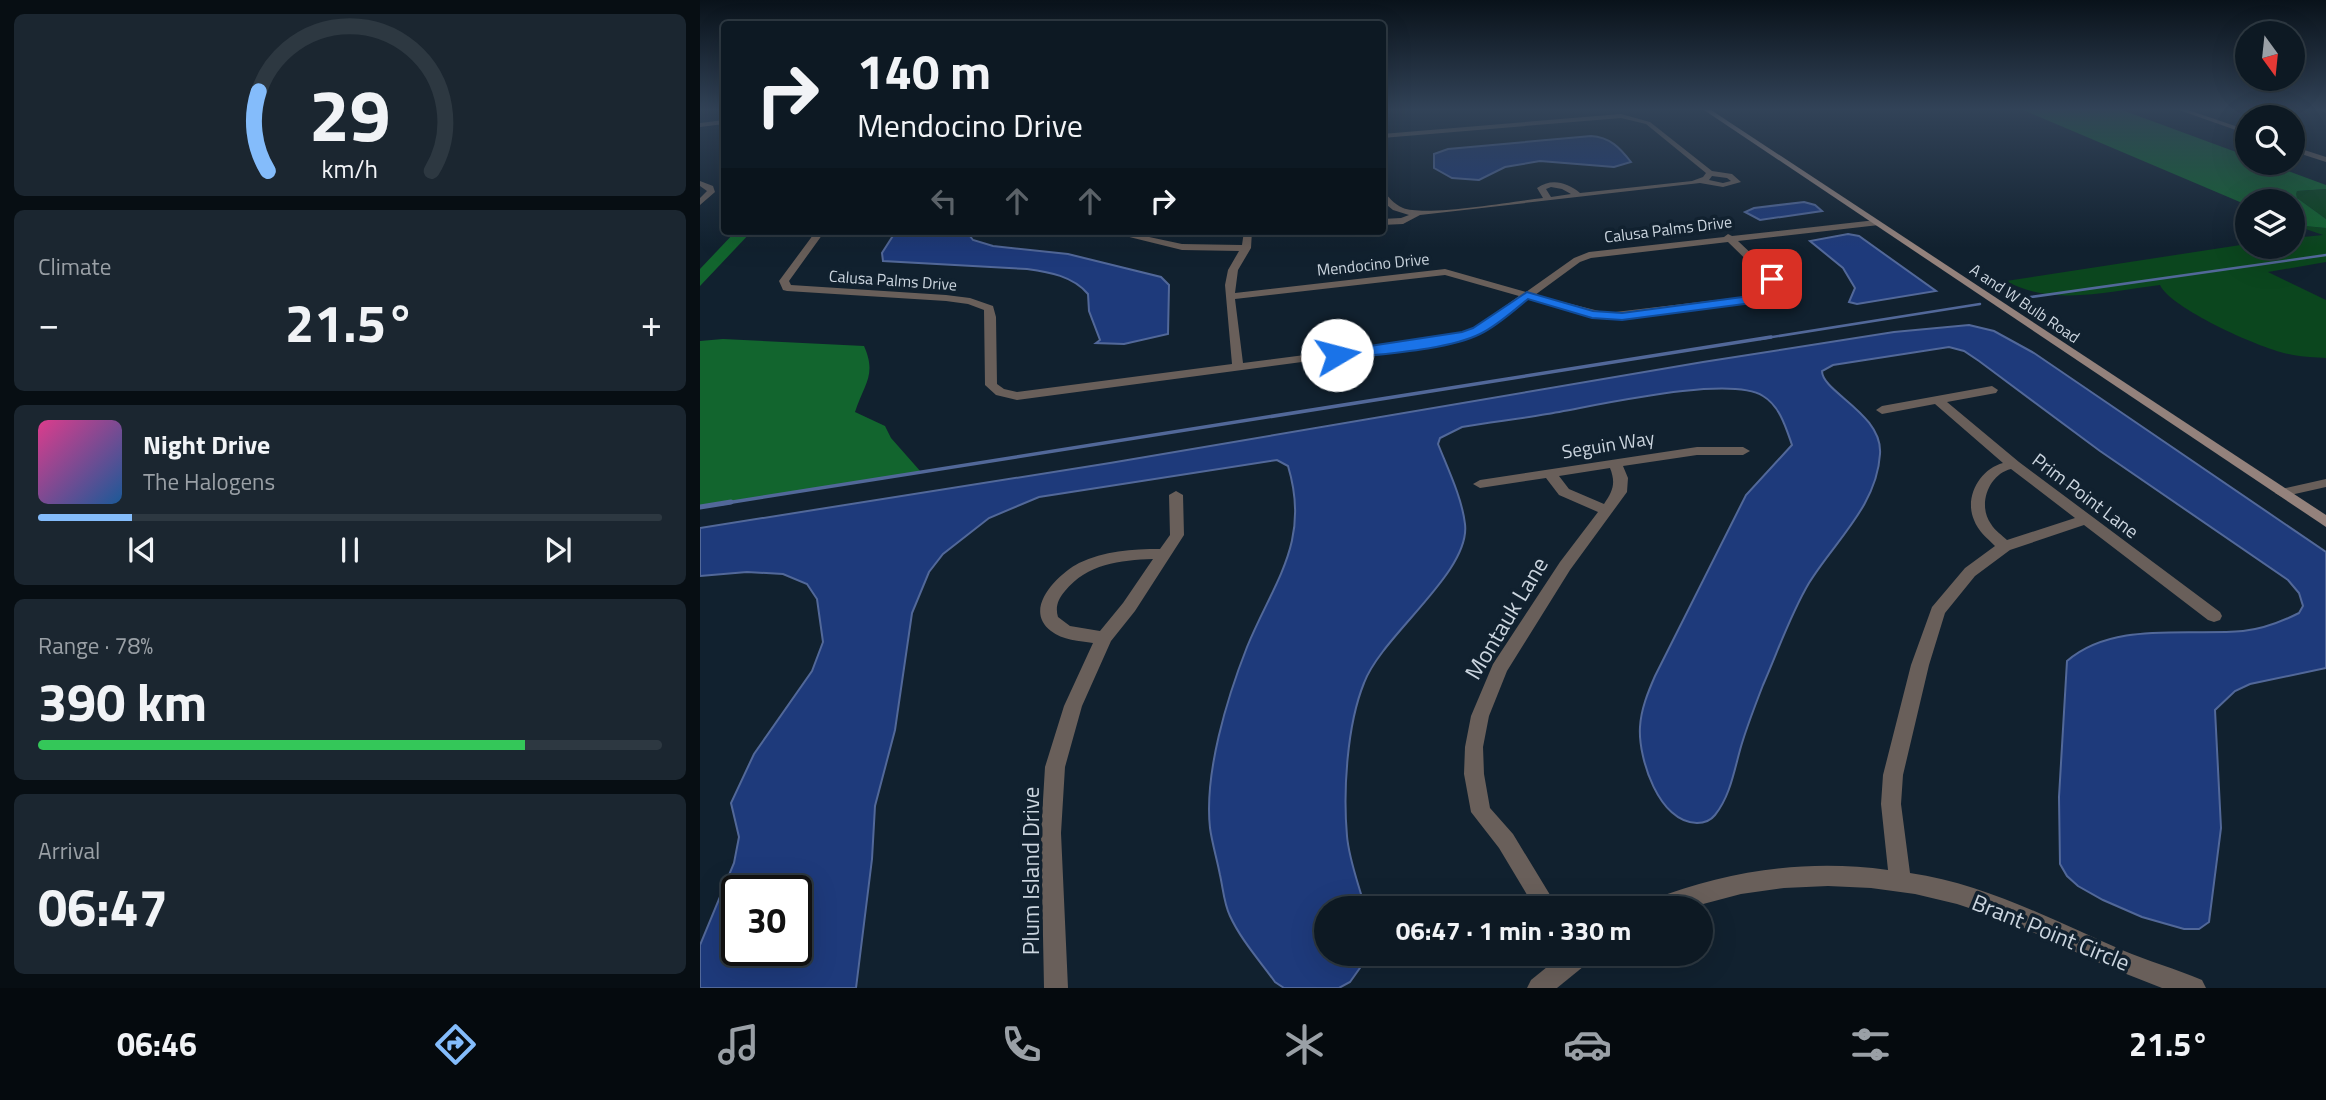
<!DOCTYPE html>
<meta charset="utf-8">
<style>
:root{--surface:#0d1923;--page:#1b2630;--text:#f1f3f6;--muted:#9aa0a6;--line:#2d3841;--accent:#84bcfb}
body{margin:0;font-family:"Titillium Web",sans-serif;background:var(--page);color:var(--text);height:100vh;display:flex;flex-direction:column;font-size:26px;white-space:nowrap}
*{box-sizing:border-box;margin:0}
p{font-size:23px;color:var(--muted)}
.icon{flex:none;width:38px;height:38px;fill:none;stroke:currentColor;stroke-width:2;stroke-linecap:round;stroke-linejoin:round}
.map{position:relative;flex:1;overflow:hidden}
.side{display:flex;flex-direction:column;gap:14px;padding:14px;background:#070e13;width:700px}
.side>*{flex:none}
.banner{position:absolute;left:21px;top:21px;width:665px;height:214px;border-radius:7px;box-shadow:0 7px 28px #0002,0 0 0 2px var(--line);background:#0d1923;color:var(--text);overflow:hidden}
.needle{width:46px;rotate:165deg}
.fabs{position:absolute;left:1535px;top:21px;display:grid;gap:14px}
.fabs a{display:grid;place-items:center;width:70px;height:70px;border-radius:50%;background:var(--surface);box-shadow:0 7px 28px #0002,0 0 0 2px var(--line);font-size:35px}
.speed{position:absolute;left:21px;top:875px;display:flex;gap:14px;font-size:35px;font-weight:700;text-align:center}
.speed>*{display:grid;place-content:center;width:91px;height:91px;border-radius:50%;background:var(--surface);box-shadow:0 7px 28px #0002,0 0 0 2px var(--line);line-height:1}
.speed .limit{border:4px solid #111;border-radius:10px;background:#fff;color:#111}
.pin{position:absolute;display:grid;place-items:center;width:60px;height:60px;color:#fff;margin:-30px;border-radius:14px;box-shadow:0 4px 10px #0006}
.me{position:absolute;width:77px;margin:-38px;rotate:82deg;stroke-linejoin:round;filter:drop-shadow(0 0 5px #0008)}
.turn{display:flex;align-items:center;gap:24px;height:147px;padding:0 21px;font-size:32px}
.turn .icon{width:91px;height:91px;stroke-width:2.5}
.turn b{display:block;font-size:49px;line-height:60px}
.lanes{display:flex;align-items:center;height:66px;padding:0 21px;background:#0003;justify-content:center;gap:35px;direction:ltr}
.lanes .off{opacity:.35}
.big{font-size:52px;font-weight:700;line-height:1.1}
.side .widget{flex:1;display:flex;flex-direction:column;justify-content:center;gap:10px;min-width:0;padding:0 24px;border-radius:10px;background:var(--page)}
.side .dial{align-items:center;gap:0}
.dial svg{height:182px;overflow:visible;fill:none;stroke:var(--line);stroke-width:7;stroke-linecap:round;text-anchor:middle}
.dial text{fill:var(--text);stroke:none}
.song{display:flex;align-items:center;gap:21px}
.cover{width:84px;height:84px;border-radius:10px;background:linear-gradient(135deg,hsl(330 70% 55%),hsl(210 70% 35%))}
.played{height:7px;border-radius:4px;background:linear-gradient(90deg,var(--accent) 15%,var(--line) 15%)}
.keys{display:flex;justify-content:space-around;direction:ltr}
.heat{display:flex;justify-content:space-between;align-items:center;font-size:38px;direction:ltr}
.charge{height:10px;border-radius:5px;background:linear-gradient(90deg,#34c759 78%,var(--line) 0)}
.trip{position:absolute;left:614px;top:896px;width:399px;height:70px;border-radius:35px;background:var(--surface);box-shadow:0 7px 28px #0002,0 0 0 2px var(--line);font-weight:700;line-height:70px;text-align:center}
.dock{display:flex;height:112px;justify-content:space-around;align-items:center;background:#050a0e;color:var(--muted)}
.dock .icon{width:49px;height:49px}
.dock .selected{color:var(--accent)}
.dock b{font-size:32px;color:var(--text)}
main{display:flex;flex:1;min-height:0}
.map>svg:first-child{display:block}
.green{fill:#0b461e}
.forest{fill:#12652e}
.water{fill:#1e3a7b;stroke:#526899;stroke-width:2;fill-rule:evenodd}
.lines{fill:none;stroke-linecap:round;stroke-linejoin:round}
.stream-far2{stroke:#526899;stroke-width:2.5}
.stream-far1{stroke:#526899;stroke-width:3.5}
.stream{stroke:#526899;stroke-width:5}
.street{fill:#695f5a;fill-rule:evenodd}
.secondary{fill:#94827c;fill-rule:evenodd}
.route{fill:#1a73e8;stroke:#114b97;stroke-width:2}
.labels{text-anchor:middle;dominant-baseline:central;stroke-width:7;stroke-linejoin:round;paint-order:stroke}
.far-street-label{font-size:16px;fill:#cbd5df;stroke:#11212f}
.street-label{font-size:19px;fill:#cbd5df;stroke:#11212f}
.near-street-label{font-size:23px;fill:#cbd5df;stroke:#11212f}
</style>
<main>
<section class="side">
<div class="widget dial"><svg viewBox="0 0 100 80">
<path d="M14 69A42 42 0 1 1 86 69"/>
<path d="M14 69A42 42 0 0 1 10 34" stroke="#84bcfb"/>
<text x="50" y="56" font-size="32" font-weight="700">29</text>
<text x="50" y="72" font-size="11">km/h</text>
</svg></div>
<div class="widget"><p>Climate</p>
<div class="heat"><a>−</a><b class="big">21.5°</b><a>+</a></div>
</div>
<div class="widget">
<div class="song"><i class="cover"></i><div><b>Night Drive</b><p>The Halogens</p></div></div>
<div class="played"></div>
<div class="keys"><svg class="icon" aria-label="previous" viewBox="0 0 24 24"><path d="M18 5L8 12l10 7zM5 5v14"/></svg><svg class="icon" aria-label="pause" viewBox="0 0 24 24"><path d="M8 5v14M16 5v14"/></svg><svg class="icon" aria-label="next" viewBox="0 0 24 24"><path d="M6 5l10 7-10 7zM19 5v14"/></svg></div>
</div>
<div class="widget"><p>Range · 78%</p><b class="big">390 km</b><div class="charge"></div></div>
<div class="widget"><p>Arrival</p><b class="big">06:47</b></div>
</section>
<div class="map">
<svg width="1626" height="988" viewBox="0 0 1626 988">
<rect width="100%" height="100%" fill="#11212f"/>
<!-- green -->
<g class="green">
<path d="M1626,189V219L1597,198L1595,194L1597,191Z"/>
<path d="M1594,225L1626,228V262L1568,272L1626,300V358C1615,357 1604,357 1593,355C1565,351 1471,309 1460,285C1410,291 1353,307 1306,281L1547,244V247H1592L1593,238L1623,235Z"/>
</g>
<!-- forest -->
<g class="forest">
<path d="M1323,110H1422L1547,156V163H1566L1626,185V189L1597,191L1596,194L1597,198L1626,219V228L1594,225L1592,201H1547V205Z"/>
<path d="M36,231H52L0,286V269Z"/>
<path d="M23,339L164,346C177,375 164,384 155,412L185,426L191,438L221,472L0,508V341Z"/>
</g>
<!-- water -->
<g class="water">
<path d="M891,136C910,137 920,148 931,162L914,167L840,161L805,167L779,180L752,178L734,168V154L748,149Z"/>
<path d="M1104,202L1115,205L1122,211L1060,220L1045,212L1054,208Z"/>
<path d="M196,231H266L273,240L293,246L368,254L461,277L469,285L468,334L424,344L396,343L400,340L389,311L388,294C373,276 349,272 327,269L183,261L182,253Z"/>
<path d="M1148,234L1159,236L1236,291L1157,304L1149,302L1155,288L1143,268L1110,241Z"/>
<path d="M1269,325L1294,331L1334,353L1626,552V668L1550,684L1535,691L1515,710L1521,828L1509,922L1499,929H1484L1442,917L1403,900L1378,886L1367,876L1360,864L1359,797L1367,661C1413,621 1486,636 1543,631C1563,629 1581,622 1599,613L1603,606L1599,593L1588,580L1400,451L1279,361L1264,351L1249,347L1133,365L1122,371C1122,392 1183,414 1180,454C1177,506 1134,542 1109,583C1090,615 1078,651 1063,685C1056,703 1049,721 1043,740C1035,764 1032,794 1015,815C1011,820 1004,823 997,823C959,823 938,758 940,727C941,709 948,692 955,676L1046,495L1092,445C1086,428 1080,406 1063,396C1028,374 891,407 847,414C819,419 791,422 762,427L740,438L738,444C748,469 762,498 765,524C771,572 682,635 664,683C647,725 643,791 647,836C649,860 659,885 665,908H626V954H665L662,965L650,982L639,988H584L575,982C560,961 541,940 530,916C524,904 523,888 520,875C517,859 512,843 510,828C504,773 527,698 547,647C574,581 611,542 588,466L577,460L339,497L289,518L243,554L229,572L212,613L195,730L175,806L172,859L156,988H0V945L34,863L39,837L31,803L54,754L112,671L123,642L117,599L107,584L83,574L47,572L0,576V528L410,463L1003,362L1194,332ZM37,891H96V950H37Z"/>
</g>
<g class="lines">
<!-- stream-far2 -->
<g class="stream-far2">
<path d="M1310,300L1626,255"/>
<path d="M1060,339L1280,304"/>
</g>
<!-- stream-far1 -->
<path class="stream-far1" d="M20,504L1071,337"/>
<!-- stream -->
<path class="stream" d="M0,507L31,502"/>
<!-- street -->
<g class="street">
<path d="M1479,110H1488L1547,130V134Z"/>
<path d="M1620,110H1626V113Z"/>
<path d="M921,114L950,122L1012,171L1032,174L1041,182L1023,187L1000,183L720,215L703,224L682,225V219L701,218L709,215L693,210L682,201V191C689,196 693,204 703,208C726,217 814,201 843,198L837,188C851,178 867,182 880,193L992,181L1003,177L1006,173L946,124L921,118L682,138V134ZM1012,176L1027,178L1031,181L1023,183L1009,180ZM851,187L862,189L871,194L851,197L846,189Z"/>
<path d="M24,120V124L0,127V123Z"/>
<path d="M1592,146L1626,157V162L1592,151Z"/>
<path d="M0,181L13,186L15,192L0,205V198L7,191L0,186Z"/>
<path d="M1176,220L1180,223L1179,225L1038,241L1076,277L1079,287L1075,294L1052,302L922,319C890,319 860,308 829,299L781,333L745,343L317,400L296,395L285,385L284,310L268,304L246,301L87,291L83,290L79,281L116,231H125L89,281L91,285L246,295L270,298L293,306L296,317L297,384L304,389L317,392L532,364L525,285L528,270L539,251L482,250L405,231H421L482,244L542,245L544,231H552L551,248L538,270L535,293L745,269L826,292L874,258L889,252L1024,237L1028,234L1032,236ZM1028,242L1067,280L1069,287L1067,290L1050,296L907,313L835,295L880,262L891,258ZM745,275L819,296L773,329L744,337L543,363L535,299Z"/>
<path d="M1292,386L1298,390L1296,393L1247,402L1319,462L1520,612L1522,616L1520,620L1514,622L1508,620L1384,525L1310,550L1275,576L1245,613L1229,665L1203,775L1201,804L1210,873C1286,884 1352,920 1422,950C1448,961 1476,969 1502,980L1506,988H1462L1406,966L1311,922L1257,904L1215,894L1171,888L1128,886L1084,888L1041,894L988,908H949L952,900C1027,870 1108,859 1188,870L1181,804L1183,775L1211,665L1232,607L1265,568L1295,546C1287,538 1278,531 1274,520C1264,497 1280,469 1303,463L1235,404L1182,414L1176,410L1182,406ZM1311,469L1375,518L1307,540C1302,535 1295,531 1291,524C1277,505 1289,474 1311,469Z"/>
<path d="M997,447H1043L1050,451L1043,455H997L923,466L928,478L927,492L870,570L807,671L789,716L783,747L784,774L790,808L813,834L858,908H835L799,848L771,812L764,774L765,747L771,716L793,664L860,562L898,512L859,495L846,478L780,488L773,484L780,480ZM910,468C916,483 913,491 904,504L869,489L859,476Z"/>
<path d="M1626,479V487L1582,497L1575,493L1577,490Z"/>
<path d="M476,491L483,495L484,535L435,611L411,641L382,706L365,767L361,833L368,988H344L341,833L345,767L364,706L393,643C380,641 362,640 351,631C322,609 358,574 379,563C404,551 432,549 460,549L470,535L469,495ZM453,559L423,603L400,631L370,626L358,617C355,607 358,599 365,591C387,564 420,560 453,559Z"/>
<path d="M863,954H892L889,962L857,988H827L831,980Z"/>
</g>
<!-- secondary -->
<path class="secondary" d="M1004,110H1011L1626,515V527Z"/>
</g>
<!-- sky -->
<linearGradient id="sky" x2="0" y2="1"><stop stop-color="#09121a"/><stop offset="0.44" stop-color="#324358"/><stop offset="1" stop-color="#324358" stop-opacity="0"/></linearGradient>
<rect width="1626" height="248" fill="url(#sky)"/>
<!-- route -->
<path class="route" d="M1068,277L1078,279L1080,287L1075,294L1052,303L922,320L892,318L828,299C813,311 797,326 780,334C746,351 677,354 637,359L631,355L637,351L762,332L773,328L827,292L893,311L922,313L1050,296L1067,290Z"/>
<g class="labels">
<!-- far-street labels -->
<g class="far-street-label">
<text transform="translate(968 229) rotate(-7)">Calusa Palms Drive</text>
<text transform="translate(673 264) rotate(-6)">Mendocino Drive</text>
<text transform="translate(193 280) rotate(4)">Calusa Palms Drive</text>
<text transform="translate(1325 303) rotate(34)">A and W Bulb Road</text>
</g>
<!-- street labels -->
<g class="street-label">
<text transform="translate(908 444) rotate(-9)">Seguin Way</text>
<text transform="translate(1386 495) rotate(37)">Prim Point Lane</text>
</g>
<!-- near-street labels -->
<g class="near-street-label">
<text transform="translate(806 618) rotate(-59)">Montauk Lane</text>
<text transform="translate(330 871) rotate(-90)">Plum Island Drive</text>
<text transform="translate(1351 932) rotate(22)">Brant Point Circle</text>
</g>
</g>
</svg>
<div class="fabs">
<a><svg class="needle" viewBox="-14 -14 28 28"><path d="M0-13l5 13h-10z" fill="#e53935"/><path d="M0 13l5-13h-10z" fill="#9aa0a6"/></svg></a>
<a><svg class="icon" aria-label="search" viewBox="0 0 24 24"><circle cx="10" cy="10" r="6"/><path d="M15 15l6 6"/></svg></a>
<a><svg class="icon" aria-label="layers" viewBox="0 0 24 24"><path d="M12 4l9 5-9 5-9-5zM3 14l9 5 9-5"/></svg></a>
</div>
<div class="speed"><div class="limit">30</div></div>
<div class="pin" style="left:1072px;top:279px;background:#d93025"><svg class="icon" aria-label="arrive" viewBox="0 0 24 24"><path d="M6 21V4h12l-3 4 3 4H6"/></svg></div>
<svg class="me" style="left:637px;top:355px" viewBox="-20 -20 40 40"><circle r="19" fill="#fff"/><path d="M0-13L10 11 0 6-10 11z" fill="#1a73e8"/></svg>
<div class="trip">06:47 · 1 min · 330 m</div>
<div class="banner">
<div class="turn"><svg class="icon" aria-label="right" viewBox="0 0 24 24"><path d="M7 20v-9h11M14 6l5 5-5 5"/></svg><div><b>140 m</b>Mendocino Drive</div></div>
<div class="lanes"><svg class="icon off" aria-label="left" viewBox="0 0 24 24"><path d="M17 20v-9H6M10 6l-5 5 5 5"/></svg><svg class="icon off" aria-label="ahead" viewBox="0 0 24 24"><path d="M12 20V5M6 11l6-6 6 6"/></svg><svg class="icon off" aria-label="ahead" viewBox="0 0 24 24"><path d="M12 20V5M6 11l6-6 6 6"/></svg><svg class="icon" aria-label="right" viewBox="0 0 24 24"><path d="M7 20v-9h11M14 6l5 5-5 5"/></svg></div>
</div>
</div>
</main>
<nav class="dock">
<b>06:46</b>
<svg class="icon selected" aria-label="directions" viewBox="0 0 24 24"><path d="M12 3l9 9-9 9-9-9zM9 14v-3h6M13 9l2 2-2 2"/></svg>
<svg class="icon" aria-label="music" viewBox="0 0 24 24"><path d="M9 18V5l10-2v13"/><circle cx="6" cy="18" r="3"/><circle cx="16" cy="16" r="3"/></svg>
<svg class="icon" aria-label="phone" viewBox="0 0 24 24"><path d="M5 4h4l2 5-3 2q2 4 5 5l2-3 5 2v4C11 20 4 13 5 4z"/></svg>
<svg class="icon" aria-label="climate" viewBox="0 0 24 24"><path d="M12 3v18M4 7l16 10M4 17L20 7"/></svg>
<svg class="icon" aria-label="car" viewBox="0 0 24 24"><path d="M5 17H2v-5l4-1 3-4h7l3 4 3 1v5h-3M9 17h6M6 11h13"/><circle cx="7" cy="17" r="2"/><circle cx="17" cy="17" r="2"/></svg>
<svg class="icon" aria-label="filters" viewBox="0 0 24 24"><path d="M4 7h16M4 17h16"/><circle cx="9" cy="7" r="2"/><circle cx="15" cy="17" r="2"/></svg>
<b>21.5°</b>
</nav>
